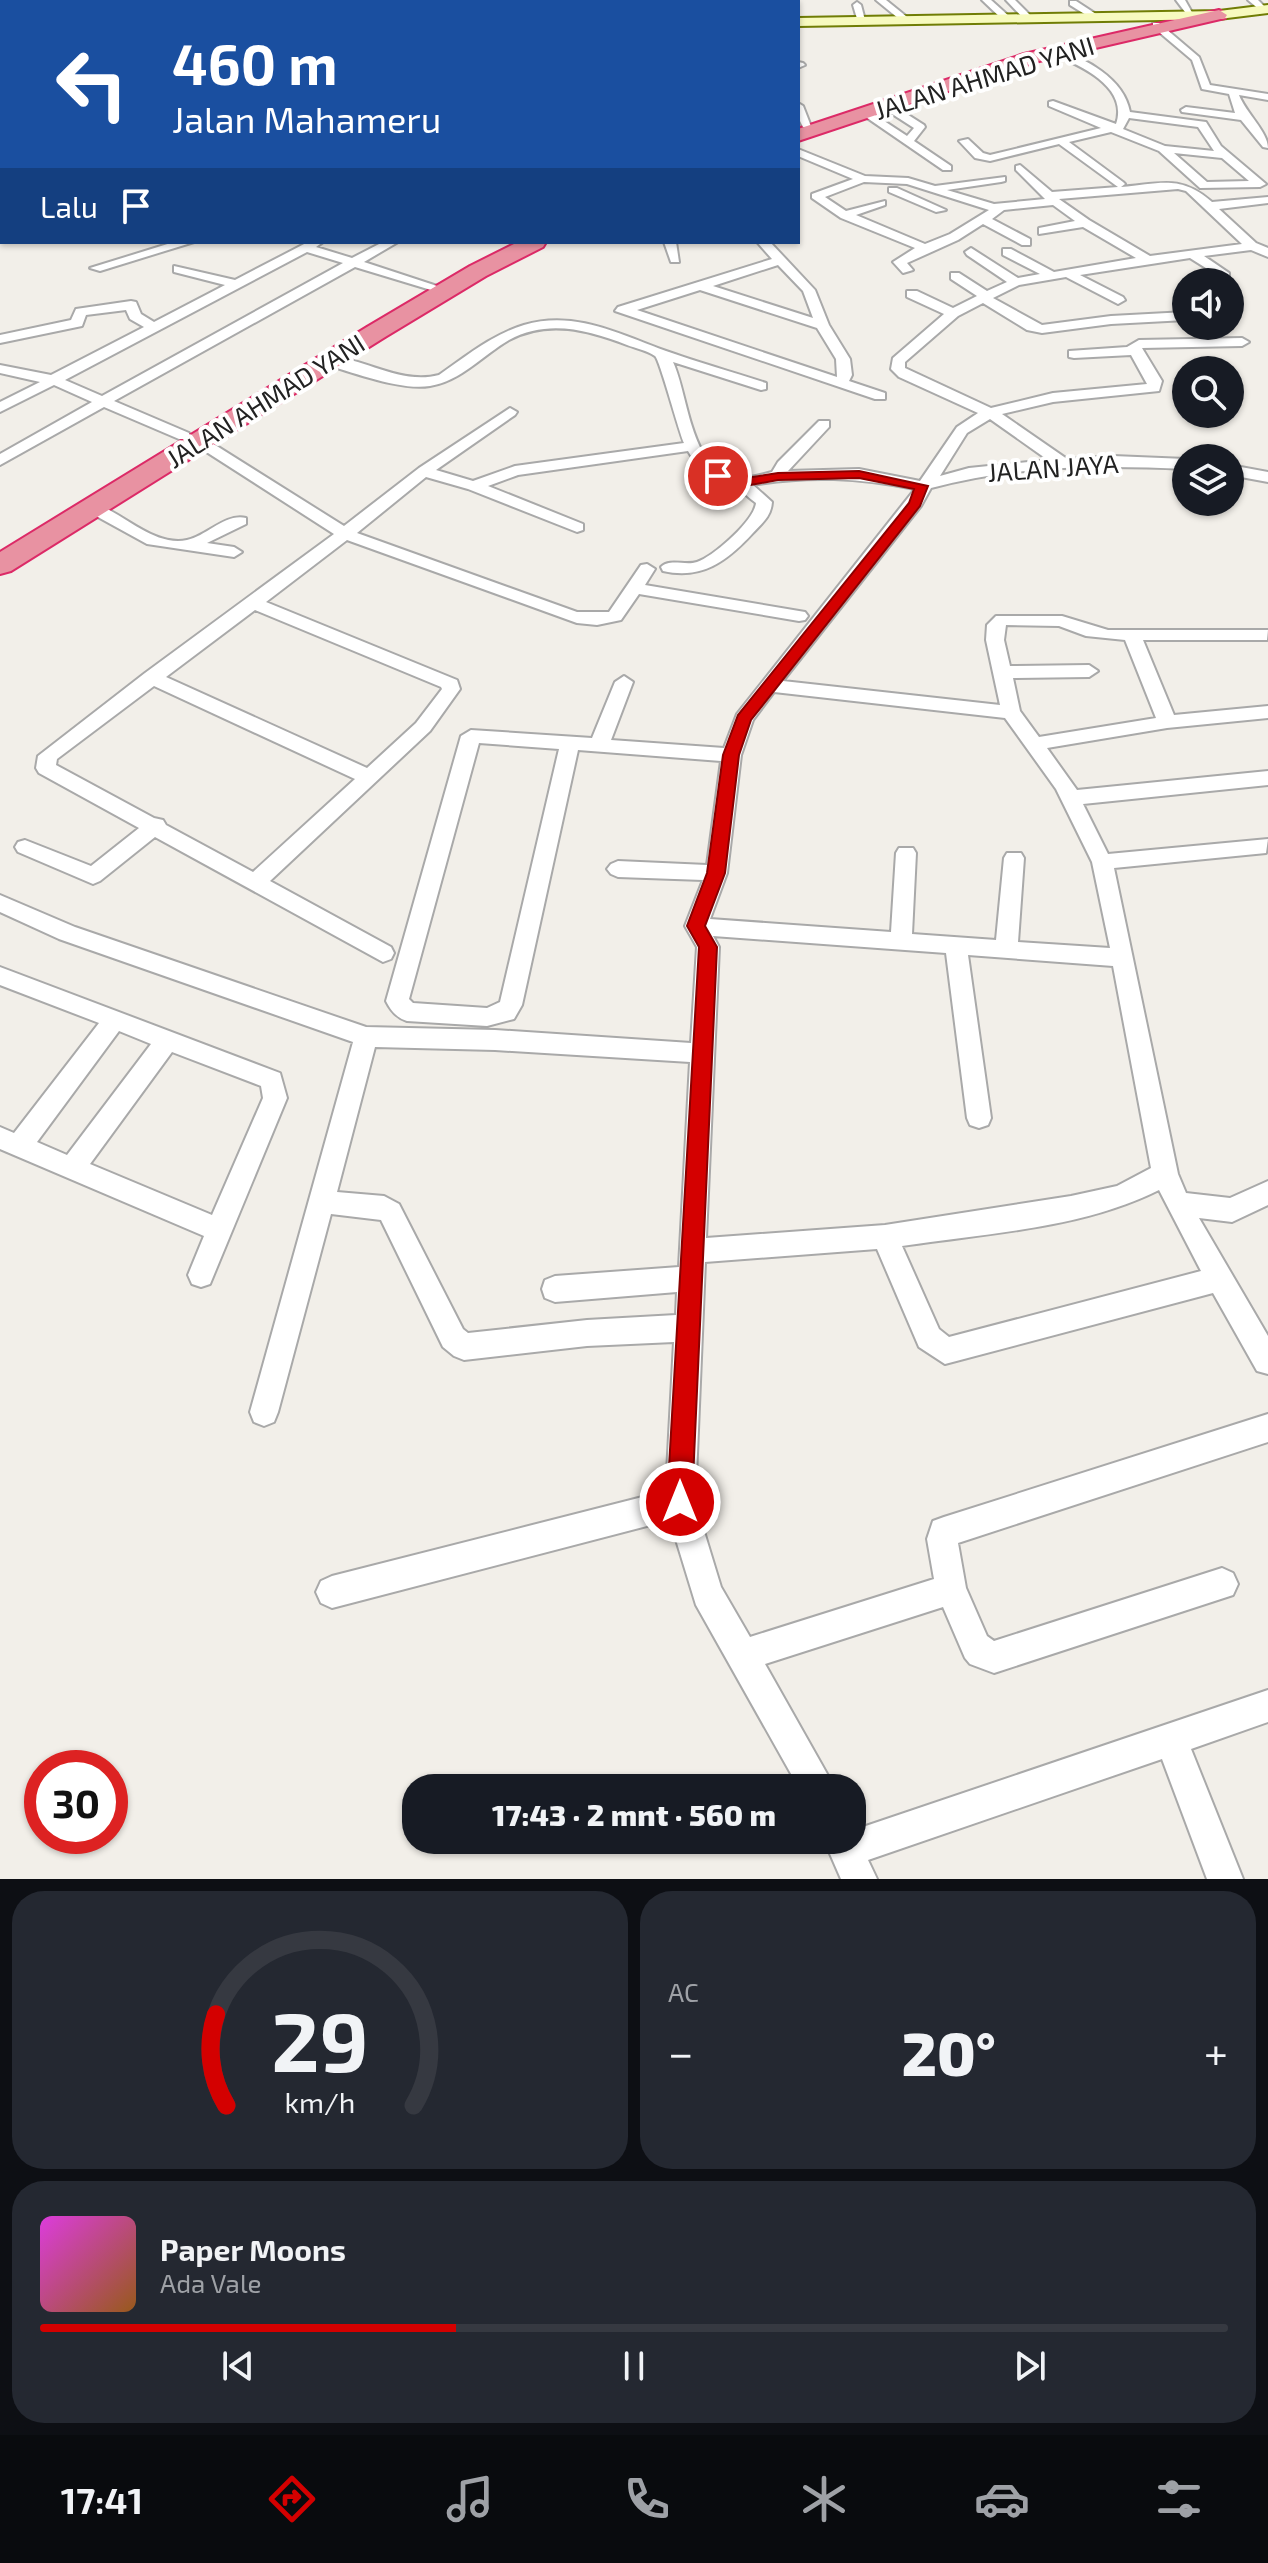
<!DOCTYPE html>
<html lang="id">
<meta charset="utf-8">
<style>
:root{--surface:#171b24;--page:#242831;--text:#f1f3f6;--muted:#9ea1a6;--line:#363941;--accent:#d40000}
body{margin:0;font-family:"Exo 2",sans-serif;background:var(--page);color:var(--text);height:100vh;display:flex;flex-direction:column;font-size:30px;white-space:nowrap}
*{box-sizing:border-box;margin:0}
p{font-size:26px;color:var(--muted)}
.icon{flex:none;width:44px;height:44px;fill:none;stroke:currentColor;stroke-width:2;stroke-linecap:round;stroke-linejoin:round}
.map{position:relative;height:1879px;overflow:hidden}
.side{display:flex;flex-direction:column;gap:12px;padding:12px;background:#0d0f14;flex:1}
.side>*{flex:none}
.guide{position:absolute;left:0px;top:0px;width:800px;height:244px;box-shadow:0 2px 6px #0004;background:#1a4fa0;color:#fff;overflow:hidden}
.buttons{position:absolute;left:1172px;top:268px;display:grid;gap:16px}
.buttons a{display:grid;place-items:center;width:72px;height:72px;border-radius:50%;background:var(--surface);box-shadow:0 2px 6px #0004;font-size:40px}
.speed{position:absolute;left:24px;top:1750px;display:flex;gap:16px;font-size:40px;font-weight:700;text-align:center}
.speed>*{display:grid;place-content:center;width:104px;height:104px;border-radius:50%;background:var(--surface);box-shadow:0 2px 6px #0004;line-height:1}
.speed .limit{border:12px solid #d22;background:#fff;color:#111}
.pin{position:absolute;display:grid;place-items:center;width:68px;height:68px;color:#fff;margin:-34px;border:4px solid #fff;border-radius:50%;box-shadow:0 2px 8px #0007}
.me{position:absolute;width:88px;margin:-44px;rotate:0deg;stroke-linejoin:round;filter:drop-shadow(0 0 6px #0008)}
.turn{display:flex;align-items:center;gap:28px;height:168px;padding:0 40px;font-size:36px}
.turn .icon{width:104px;height:104px;stroke-width:2.5}
.turn b{display:block;font-size:56px;line-height:68px}
.then{display:flex;align-items:center;height:76px;padding:0 40px;background:#0003;gap:16px;font-size:30px}
.big{font-size:60px;font-weight:800;line-height:1.1}
.side .card{flex:1;display:flex;flex-direction:column;justify-content:center;gap:12px;min-width:0;padding:0 28px;border-radius:32px;background:var(--page)}
.side .dial{align-items:center;gap:0}
.dial svg{height:208px;overflow:visible;fill:none;stroke:var(--line);stroke-width:7;stroke-linecap:round;text-anchor:middle}
.dial text{fill:var(--text);stroke:none}
.song{display:flex;align-items:center;gap:24px}
.cover{width:96px;height:96px;border-radius:12px;background:linear-gradient(135deg,hsl(300 70% 55%),hsl(30 70% 35%))}
.played{height:8px;border-radius:4px;background:linear-gradient(90deg,var(--accent) 35%,var(--line) 35%)}
.keys{display:flex;justify-content:space-around;direction:ltr}
.heat{display:flex;justify-content:space-between;align-items:center;font-size:44px;direction:ltr}
.side .tiles{flex:1;display:grid;gap:12px;grid-template-columns:1fr 1fr}
.card:last-child{grid-column:span 2}
.trip{position:absolute;left:402px;top:1774px;width:464px;height:80px;border-radius:32px;background:var(--surface);box-shadow:0 2px 6px #0004;font-weight:800;line-height:80px;text-align:center}
.dock{display:flex;height:128px;justify-content:space-around;align-items:center;background:#090b0e;color:var(--muted)}
.dock .icon{width:56px;height:56px}
.dock .current{color:var(--accent)}
.dock b{font-size:36px;color:var(--text)}
.map>svg:first-child{display:block}
.lines{fill:none;stroke-linecap:round;stroke-linejoin:round}
.street-casing{stroke:#a9a9a9;stroke-width:4}
.secondary-casing{stroke:#707d05;stroke-width:4}
.highway-casing{stroke:#dc2a67;stroke-width:4}
.street{fill:#fff;fill-rule:evenodd}
.secondary{fill:#f7fabf;fill-rule:evenodd}
.highway{fill:#e892a2;fill-rule:evenodd}
.route{fill:#d40000;stroke:#8a0000;stroke-width:2}
.labels{text-anchor:middle;dominant-baseline:central;stroke-width:8;stroke-linejoin:round;paint-order:stroke}
.far-street-label{font-size:26px;fill:#222;stroke:#fff}
</style>
<div class="map">
<svg width="1268" height="1879" viewBox="0 0 1268 1879">
<rect width="100%" height="100%" fill="#f2efe9"/>
<g class="lines">
<!-- street casing -->
<g class="street-casing">
<g id="street">
<path d="M12,0H20L21,2H13Z"/>
<path d="M78,0H86L87,2H79Z"/>
<path d="M131,0H140L141,2H132Z"/>
<path d="M201,0H210L211,2H202Z"/>
<path d="M235,0H243L244,2H236Z"/>
<rect x="292" y="0" width="8" height="2"/>
<path d="M310,0H352L309,2Z"/>
<path d="M371,0H379L380,2H372Z"/>
<rect x="528" y="0" width="8" height="2"/>
<path d="M621,0H631L632,2H622Z"/>
<rect x="683" y="0" width="8" height="2"/>
<path d="M768,0H776L777,2H769Z"/>
<path d="M876,0H886L912,21L904,23Z"/>
<path d="M982,0H991L1011,18L1003,20Z"/>
<path d="M1006,0H1015L1030,15V19H1024Z"/>
<path d="M1176,0H1185L1194,16H1188Z"/>
<path d="M1248,0H1258L1268,10L1261,11Z"/>
<path d="M1070,1H1076L1099,16L1091,18L1070,5Z"/>
<path d="M857,2L861,5L866,24L858,22L853,5Z"/>
<path d="M1153,23H1159L1199,57L1210,85L1268,94V100L1239,95C1246,113 1268,132 1268,148L1263,147L1241,120L1182,112L1181,110L1186,107L1235,113L1229,94L1202,89L1192,60L1153,27Z"/>
<path d="M1054,48C1085,58 1124,78 1130,112L1206,122L1221,146L1266,184L1260,187L1200,188L1159,151L1111,132L1069,142L1123,182L1125,184L1121,187C1160,184 1180,174 1212,202L1268,197V203L1219,209L1256,243L1268,248V257L1251,250L1204,256L1229,273V279L1225,280L1190,258L1080,275L1123,297L1125,300L1118,304L1066,277L1019,285L993,298L1042,325L1111,316L1186,312V320L1111,324L1042,333L1027,330L983,303L958,316L905,362V368L991,408L1053,393L1147,384L1131,355L1074,358L1069,357V351L1127,347L1139,340L1242,338L1249,342L1242,346L1142,348L1162,381L1159,391L1053,402L1002,414L1067,459L1113,456L1186,459V469C1100,465 1015,465 931,488L921,506L783,681L1000,705L986,640L987,625L996,616H1062L1108,630H1268L1267,640H1143L1174,715L1268,706V718L1167,728L1047,748L1077,790L1268,771V785L1083,804L1108,854L1268,839L1266,853L1114,868L1178,1174L1186,1193L1230,1198L1268,1181V1205L1232,1222L1199,1218L1268,1336V1374L1257,1371L1213,1293L945,1364L919,1347L877,1249L705,1262L695,1502L721,1587L750,1637L934,1579L927,1539L933,1521L944,1517L1268,1414V1442L958,1543L966,1588L987,1636L994,1641L1222,1568L1233,1573L1238,1584L1233,1595L994,1673L970,1664L965,1658L943,1607L765,1664L835,1788H799L696,1605L670,1520L332,1608L321,1603L316,1592L321,1581L332,1576L666,1491L674,1342L587,1346L464,1360L454,1356L443,1347L381,1220L331,1214L278,1412L274,1422L264,1426L254,1422L250,1412L353,1042L59,939L0,912V895L75,927L366,1027L495,1030L691,1043L697,947L685,926L703,880L618,877L611,874L607,869L611,864L618,861L707,865L721,761L578,750L522,1005L514,1019L487,1026L407,1021C397,1018 391,1011 386,1001L461,736L471,730L592,738L615,682L624,676L633,682L611,740L724,748L737,714L915,489C858,478 810,475 753,485L772,502C771,517 762,523 752,534C727,561 702,580 663,571L661,567C670,558 685,566 697,562C714,556 754,521 756,503C749,498 742,491 735,486C708,472 706,481 688,451L518,475L488,486L583,524V530L577,532L468,489L426,477L357,533L577,612H609L641,565L647,564L655,569L645,585L805,612L808,616L805,620L799,621L639,594L621,620L597,625L577,623L347,540L266,602L457,680L460,689L430,731L270,881L391,947L394,953L391,959L383,962L155,837L100,881L93,884L18,852L15,847L18,842L25,840L91,866L139,828L39,773L36,768L38,756L145,673L334,534L194,444V438H204L344,526L419,468L510,408L517,412L515,415L436,470L473,481L515,466L684,443C678,429 660,360 655,356C648,351 635,348 627,345C588,330 548,319 509,340C483,355 461,381 430,386C400,391 353,372 323,364V358C359,353 397,386 439,375C465,357 493,334 524,325C575,310 619,334 666,351C699,363 733,372 766,383V389L761,390L673,362C689,396 690,476 741,478C751,478 763,474 772,472L778,462L819,421H829V427L788,471L859,469L920,481L957,427L978,413L899,377L891,369L893,358L944,314L907,297V291H917L953,308L977,296L951,279V273H959L987,291L1007,282L967,255L965,252L971,248L1018,278L1040,274L1003,255V249H1011L1054,272L1136,258L1083,227L1039,234V228L1075,221L1053,205L1004,210L992,219L1030,239V245H1022L983,224L958,240L907,263L913,270L903,273L893,262L915,248L841,218L812,198V194L853,179L798,156V149L865,176L908,178L935,186L1005,177V181L1001,182L947,190L994,204L1045,199L1016,170V166L1020,165L1052,192L1118,187L1059,144L990,161L975,158L959,141L968,139L983,153L990,155L1101,128L1049,106V102L1053,101L1116,124C1129,86 1079,65 1051,53ZM1129,118L1198,127L1214,151L1165,146L1123,129ZM1174,153L1222,158L1249,181L1207,182ZM864,182L907,184L989,210L950,234L925,244L856,215L885,205V201L846,211L825,197ZM1178,189L1186,191L1242,244L1150,256L1089,220L1059,199ZM990,419L1048,460L969,468L940,476L967,433ZM255,610L441,687L442,689L416,723L367,768L166,677ZM1006,625L1059,626L1086,636L1125,640L1156,718L1039,737L1020,711L1013,678L1089,677L1098,671L1089,665L1010,666L1004,640ZM154,686L355,779L253,872L166,825L163,820L154,818L56,765L57,759ZM774,692L1005,718L1056,789L1092,862L1110,948L1018,942L1024,858L1021,853H1007L1004,858L996,940L912,934L916,853L913,848H899L896,853L891,932L710,919L727,873L741,755L753,720ZM479,743L559,749L500,1002L487,1008L413,1003L409,999ZM713,936L946,953L967,1118L970,1125L979,1128L988,1125L991,1118L968,955L1113,966L1151,1168L1117,1186L1071,1196L885,1225L706,1238L719,947ZM375,1047L495,1050L690,1062L679,1267L555,1276L545,1280L542,1289L545,1298L555,1302L677,1292L676,1315L587,1320L468,1333L463,1329L399,1204L384,1196L337,1192ZM1159,1190L1201,1271L949,1337L939,1329L902,1246C987,1233 1081,1229 1159,1190Z"/>
<path d="M0,54L2,55V62L0,61Z"/>
<path d="M798,62L803,63L805,65L798,68Z"/>
<rect x="0" y="103" width="2" height="6"/>
<path d="M798,103L803,106L812,129L803,127L798,117Z"/>
<path d="M883,104H891L924,125L925,127L914,141L951,166V170H943L860,113L869,111L907,136L914,128L883,108Z"/>
<rect x="0" y="156" width="2" height="6"/>
<path d="M889,188H897L946,210L936,212L889,192Z"/>
<path d="M0,213L2,214V224L0,223Z"/>
<path d="M174,242H194L100,271L90,268Z"/>
<path d="M308,242H323L316,247L352,258L383,242H398L364,262L437,286L431,290L355,267L114,401L189,433V439H179L104,407L0,465V454L92,402L54,385L0,412V402L40,382L0,373V365L51,375L144,327L130,319L126,310L86,315L82,326L0,343V335L71,320L76,309L131,301L136,302L141,314L154,322L225,285L174,272V266L235,280ZM307,252L343,263L102,396L65,380Z"/>
<path d="M664,242H676L679,262H671Z"/>
<path d="M757,242H770L815,290L829,325L850,359L852,375L849,381L885,393V399H875L615,311L618,307L772,259ZM778,265L803,291L813,318L713,286ZM700,290L817,328L836,359L837,377L637,310Z"/>
<path d="M1230,465L1268,472V482L1230,475Z"/>
<path d="M93,503C123,512 153,547 187,540C207,536 225,513 246,518V524L207,543L234,547L242,552L234,557L147,544L87,511V505Z"/>
<path d="M0,967L280,1073L287,1098L210,1284L201,1287L192,1284L188,1275L204,1236L0,1149V1127L14,1133L99,1023L0,985ZM119,1031L151,1044L67,1155L37,1142ZM172,1052L261,1086L263,1098L212,1215L90,1164Z"/>
<path d="M1268,1690V1722L1191,1749L1243,1879H1207L1162,1759L868,1860L877,1879H841L824,1840H852V1827L854,1830Z"/>
</g>
</g>
<!-- secondary casing -->
<g class="secondary-casing">
<g id="secondary">
<path d="M1268,5V13L1219,19L798,26V18L1219,11Z"/>
<rect x="0" y="40" width="2" height="8"/>
</g>
</g>
<!-- highway casing -->
<g class="highway-casing">
<g id="highway">
<path d="M1219,10L1227,15L1225,18L1035,62L798,141V129L1024,54Z"/>
<path d="M518,242H546L543,247L486,276L385,337L11,571L0,574V552L367,327L470,266Z"/>
</g>
</g>
<!-- street -->
<use href="#street" class="street"/>
<!-- secondary -->
<use href="#secondary" class="secondary"/>
<!-- highway -->
<use href="#highway" class="highway"/>
</g>
<!-- route -->
<path class="route" d="M859,471L928,486L920,506L751,720L739,755L725,873L705,926L717,947L692,1502L689,1511L680,1515L671,1511L667,1502L699,947L687,926L707,873L723,755L738,715L909,503L914,489L859,478L778,480L740,487L712,476L718,472L740,479L778,473Z"/>
<g class="labels">
<!-- far-street labels -->
<g class="far-street-label">
<text transform="translate(984 77) rotate(-17)">JALAN AHMAD YANI</text>
<text transform="translate(265 400) rotate(-32)">JALAN AHMAD YANI</text>
<text transform="translate(1053 467) rotate(-4)">JALAN JAYA</text>
</g>
</g>
</svg>
<div class="buttons">
<a><svg class="icon" aria-label="sound" viewBox="0 0 24 24"><path d="M4 9h4l5-4v14l-5-4H4zM17 9q2 3 0 6"/></svg></a>
<a><svg class="icon" aria-label="search" viewBox="0 0 24 24"><circle cx="10" cy="10" r="6"/><path d="M15 15l6 6"/></svg></a>
<a><svg class="icon" aria-label="layers" viewBox="0 0 24 24"><path d="M12 4l9 5-9 5-9-5zM3 14l9 5 9-5"/></svg></a>
</div>
<div class="speed"><div class="limit">30</div></div>
<div class="pin" style="left:718px;top:476px;background:#d93025"><svg class="icon" aria-label="arrive" viewBox="0 0 24 24"><path d="M6 21V4h12l-3 4 3 4H6"/></svg></div>
<svg class="me" style="left:680px;top:1502px" viewBox="-20 -20 40 40"><circle r="17" fill="#d40000" stroke="#fff" stroke-width="3"/><path d="M0-11L8 9 0 5-8 9z" fill="#fff"/></svg>
<div class="trip">17:43 · 2 mnt · 560 m</div>
<div class="guide">
<div class="turn"><svg class="icon" aria-label="left" viewBox="0 0 24 24"><path d="M17 20v-9H6M10 6l-5 5 5 5"/></svg><div><b>460 m</b>Jalan Mahameru</div></div>
<div class="then">Lalu<svg class="icon" aria-label="arrive" viewBox="0 0 24 24"><path d="M6 21V4h12l-3 4 3 4H6"/></svg></div>
</div>
</div>
<section class="side">
<div class="tiles">
<div class="card dial"><svg viewBox="0 0 100 80">
<path d="M14 69A42 42 0 1 1 86 69"/>
<path d="M14 69A42 42 0 0 1 10 34" stroke="#d40000"/>
<text x="50" y="56" font-size="32" font-weight="700">29</text>
<text x="50" y="72" font-size="11">km/h</text>
</svg></div>
<div class="card"><p>AC</p>
<div class="heat"><a>−</a><b class="big">20°</b><a>+</a></div>
</div>
<div class="card">
<div class="song"><i class="cover"></i><div><b>Paper Moons</b><p>Ada Vale</p></div></div>
<div class="played"></div>
<div class="keys"><svg class="icon" aria-label="previous" viewBox="0 0 24 24"><path d="M18 5L8 12l10 7zM5 5v14"/></svg><svg class="icon" aria-label="pause" viewBox="0 0 24 24"><path d="M8 5v14M16 5v14"/></svg><svg class="icon" aria-label="next" viewBox="0 0 24 24"><path d="M6 5l10 7-10 7zM19 5v14"/></svg></div>
</div>
</div>
</section>
<nav class="dock">
<b>17:41</b>
<svg class="icon current" aria-label="directions" viewBox="0 0 24 24"><path d="M12 3l9 9-9 9-9-9zM9 14v-3h6M13 9l2 2-2 2"/></svg>
<svg class="icon" aria-label="music" viewBox="0 0 24 24"><path d="M9 18V5l10-2v13"/><circle cx="6" cy="18" r="3"/><circle cx="16" cy="16" r="3"/></svg>
<svg class="icon" aria-label="phone" viewBox="0 0 24 24"><path d="M5 4h4l2 5-3 2q2 4 5 5l2-3 5 2v4C11 20 4 13 5 4z"/></svg>
<svg class="icon" aria-label="climate" viewBox="0 0 24 24"><path d="M12 3v18M4 7l16 10M4 17L20 7"/></svg>
<svg class="icon" aria-label="car" viewBox="0 0 24 24"><path d="M5 17H2v-5l4-1 3-4h7l3 4 3 1v5h-3M9 17h6M6 11h13"/><circle cx="7" cy="17" r="2"/><circle cx="17" cy="17" r="2"/></svg>
<svg class="icon" aria-label="filters" viewBox="0 0 24 24"><path d="M4 7h16M4 17h16"/><circle cx="9" cy="7" r="2"/><circle cx="15" cy="17" r="2"/></svg>
</nav>
